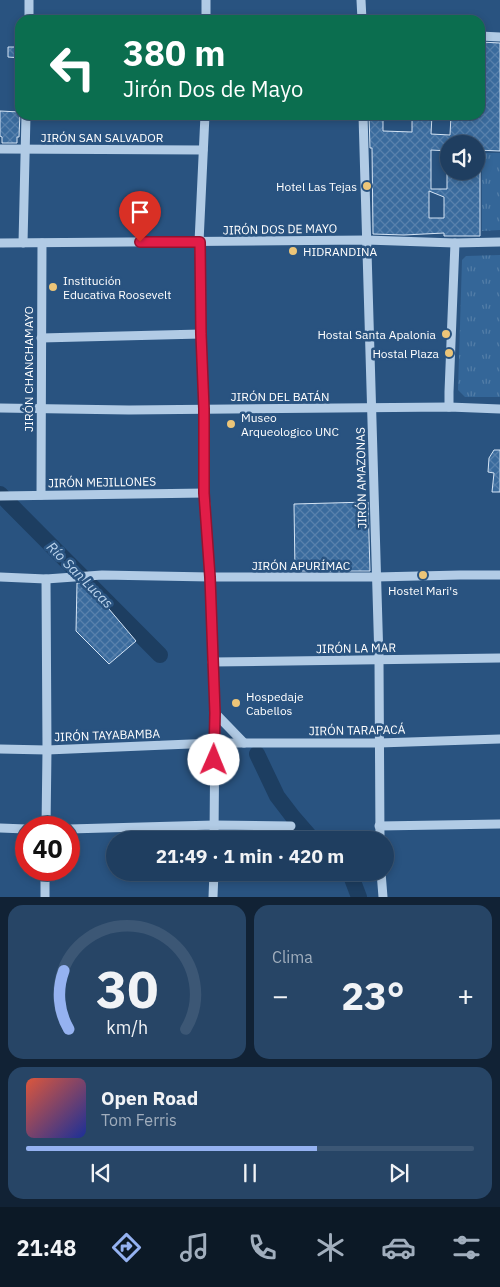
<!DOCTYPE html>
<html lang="es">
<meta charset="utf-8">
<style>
:root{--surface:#1f3e60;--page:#274566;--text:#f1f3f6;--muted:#a1aebd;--line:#3c5775;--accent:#95b2f1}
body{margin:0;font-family:"IBM Plex Sans",sans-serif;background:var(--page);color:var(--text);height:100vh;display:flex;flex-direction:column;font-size:19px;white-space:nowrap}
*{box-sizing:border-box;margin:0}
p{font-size:16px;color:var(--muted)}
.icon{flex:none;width:28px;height:28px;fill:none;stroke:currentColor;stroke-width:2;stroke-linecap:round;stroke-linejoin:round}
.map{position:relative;height:897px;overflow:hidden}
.panel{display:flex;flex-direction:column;gap:8px;padding:8px;background:#112235;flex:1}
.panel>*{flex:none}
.top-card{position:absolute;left:15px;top:15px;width:470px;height:105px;border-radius:15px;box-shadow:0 2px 8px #0003,0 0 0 1px var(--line);background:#0b6e4f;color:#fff;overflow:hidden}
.buttons{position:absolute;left:440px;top:135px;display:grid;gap:10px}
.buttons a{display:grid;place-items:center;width:45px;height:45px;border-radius:50%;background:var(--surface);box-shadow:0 2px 8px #0003,0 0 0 1px var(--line);font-size:25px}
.speed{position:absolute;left:15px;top:816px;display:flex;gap:10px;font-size:25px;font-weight:700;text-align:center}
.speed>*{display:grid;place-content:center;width:65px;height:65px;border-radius:50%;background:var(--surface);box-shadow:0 2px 8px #0003,0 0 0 1px var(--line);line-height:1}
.speed .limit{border:8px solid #d22;background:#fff;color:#111}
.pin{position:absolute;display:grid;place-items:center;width:42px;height:42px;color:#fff;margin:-51px -21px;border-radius:50% 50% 50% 0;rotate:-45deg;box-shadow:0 0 5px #0007}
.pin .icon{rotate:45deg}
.me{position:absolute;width:55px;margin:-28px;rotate:1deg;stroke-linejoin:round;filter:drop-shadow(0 0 4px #0008)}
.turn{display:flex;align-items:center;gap:18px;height:105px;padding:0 25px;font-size:22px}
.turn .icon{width:65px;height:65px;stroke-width:2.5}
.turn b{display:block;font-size:35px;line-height:42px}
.big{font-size:38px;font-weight:800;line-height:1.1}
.panel .card{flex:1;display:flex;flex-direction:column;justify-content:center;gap:8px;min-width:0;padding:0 18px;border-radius:15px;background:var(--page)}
.panel .dial{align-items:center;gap:0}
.dial svg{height:130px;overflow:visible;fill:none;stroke:var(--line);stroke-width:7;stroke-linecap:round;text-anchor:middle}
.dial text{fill:var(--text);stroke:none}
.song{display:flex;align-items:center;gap:15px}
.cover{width:60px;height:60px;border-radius:8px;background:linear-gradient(135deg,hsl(10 70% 55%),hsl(230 70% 35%))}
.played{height:5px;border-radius:2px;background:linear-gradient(90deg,var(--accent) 65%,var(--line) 65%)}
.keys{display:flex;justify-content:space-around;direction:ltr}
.heat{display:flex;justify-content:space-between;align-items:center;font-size:28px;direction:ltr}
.panel .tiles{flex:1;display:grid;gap:8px;grid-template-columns:1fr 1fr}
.card:last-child{grid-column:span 2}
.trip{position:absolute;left:106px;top:831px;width:288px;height:50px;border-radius:25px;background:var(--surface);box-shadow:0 2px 8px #0003,0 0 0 1px var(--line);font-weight:800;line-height:50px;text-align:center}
.tabs{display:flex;height:80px;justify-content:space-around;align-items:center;background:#0c1926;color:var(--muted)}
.tabs .icon{width:35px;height:35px}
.tabs .on{color:var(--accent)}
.tabs b{font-size:22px;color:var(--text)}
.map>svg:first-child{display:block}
.park{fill:url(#park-tufts)}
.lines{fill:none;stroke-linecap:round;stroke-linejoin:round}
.river{stroke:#1d3e61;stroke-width:16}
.building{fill:url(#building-cross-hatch);stroke:#d4e4f5;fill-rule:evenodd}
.minor{stroke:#b1cbe5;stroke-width:9}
.route-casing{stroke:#92132f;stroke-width:12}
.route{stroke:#e11d48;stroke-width:9}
.poi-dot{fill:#ecc578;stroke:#295380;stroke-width:2}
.labels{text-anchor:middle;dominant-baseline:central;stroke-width:5;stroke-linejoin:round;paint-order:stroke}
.street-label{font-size:12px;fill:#fff;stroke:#295380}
.poi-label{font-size:12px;fill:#fff;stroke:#295380;text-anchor:start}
.water-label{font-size:14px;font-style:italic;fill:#bcd5ed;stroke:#295380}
</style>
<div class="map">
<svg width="500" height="897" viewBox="0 0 500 897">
<defs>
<pattern id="park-tufts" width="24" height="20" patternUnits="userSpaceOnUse" patternTransform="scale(1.25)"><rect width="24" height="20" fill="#346698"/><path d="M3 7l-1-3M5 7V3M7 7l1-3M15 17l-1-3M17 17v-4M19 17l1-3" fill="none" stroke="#527da7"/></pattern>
<pattern id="building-cross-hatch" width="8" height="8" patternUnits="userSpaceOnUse" patternTransform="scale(1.25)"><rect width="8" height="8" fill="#3a6b9d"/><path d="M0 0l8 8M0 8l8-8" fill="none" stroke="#5881ac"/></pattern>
</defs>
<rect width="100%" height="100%" fill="#295380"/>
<!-- park -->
<g class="park">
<path d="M482,153H500V230L482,231Z"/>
<path d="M500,255V397H465L458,390L462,260L466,256Z"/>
</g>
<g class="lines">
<!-- river -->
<g class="river">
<path d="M0,494L160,655"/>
<path d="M257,754L277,796L293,817L313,840"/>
<path d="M348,872L351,876L359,897"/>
</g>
</g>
<!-- building -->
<g class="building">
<path d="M480,42L500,43V151L476,150V144H449V151L431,150V189H447V171H480V236H444V233L404,235L373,234L372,148H370L369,115H383V131L412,132V115H432L431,134L450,135L451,115H482V99H480ZM429,191L444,197V218H429Z"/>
<path d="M8,47H20V58L8,57Z"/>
<path d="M0,111L20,112L19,137H17V143H2V137L0,136Z"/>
<path d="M494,450H500V492H492L494,473L488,472L489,458Z"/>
<path d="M368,502L370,571H295L294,504Z"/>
<path d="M77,583H87L136,641L109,664L76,631Z"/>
</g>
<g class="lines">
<!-- minor -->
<g class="minor">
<path d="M206,0V20"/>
<path d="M361,0L362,20"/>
<path d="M29,20V0"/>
<path d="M480,36L500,37"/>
<path d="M205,115L199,242L204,409L205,493L210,577L215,713L214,840"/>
<path d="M363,115L379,660L380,840"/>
<path d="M0,149L203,150"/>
<path d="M0,243L366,240L455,243L500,242"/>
<path d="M23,243L26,115"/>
<path d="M41,338L201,334"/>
<path d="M449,407V392L455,243"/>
<path d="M0,408L129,410L449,407L500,409"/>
<path d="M41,495L42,243"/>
<path d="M0,496L205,493"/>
<path d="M0,577L46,579L102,575L210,577H376L460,575H500"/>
<path d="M212,662L500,658"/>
<path d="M215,713L244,743"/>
<path d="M0,749L47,750L214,743H379L500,739"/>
<path d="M379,826L500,824"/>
<path d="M0,828L26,829"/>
<path d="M46,828L47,750L46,579"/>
<path d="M69,829L214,825L291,826"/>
<path d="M381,872L383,897"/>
<path d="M45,897V870"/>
<path d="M213,897L214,872"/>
</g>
</g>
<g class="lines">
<!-- route casing -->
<g class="route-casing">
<path id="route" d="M140,242H200L201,334L204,409V493L210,577L215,713L214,760"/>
</g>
<!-- route -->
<use href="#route" class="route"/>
</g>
<!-- markers -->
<g class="poi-dot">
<circle cx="367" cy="186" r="5"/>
<circle cx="293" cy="251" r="5"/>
<circle cx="53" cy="287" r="5"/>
<circle cx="446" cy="334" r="5"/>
<circle cx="449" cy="353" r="5"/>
<circle cx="231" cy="424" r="5"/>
<circle cx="423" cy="575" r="5"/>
<circle cx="236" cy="703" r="5"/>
</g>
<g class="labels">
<!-- street labels -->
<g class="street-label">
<text x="102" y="137">JIRÓN SAN SALVADOR</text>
<text transform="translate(280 229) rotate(-1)">JIRÓN DOS DE MAYO</text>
<text transform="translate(28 369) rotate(-90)">JIRÓN CHANCHAMAYO</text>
<text x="280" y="396">JIRÓN DEL BATÁN</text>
<text transform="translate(361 478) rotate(-91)">JIRÓN AMAZONAS</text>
<text transform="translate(102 482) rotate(-1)">JIRÓN MEJILLONES</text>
<text x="301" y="565">JIRÓN APURÍMAC</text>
<text transform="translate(356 648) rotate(-1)">JIRÓN LA MAR</text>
<text transform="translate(357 730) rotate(-1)">JIRÓN TARAPACÁ</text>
<text transform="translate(107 735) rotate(-2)">JIRÓN TAYABAMBA</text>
</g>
<!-- poi labels -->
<g class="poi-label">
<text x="357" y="186" text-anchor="end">Hotel Las Tejas</text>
<text x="303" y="251">HIDRANDINA</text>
<text x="63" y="280">Institución<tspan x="63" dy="14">Educativa Roosevelt</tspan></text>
<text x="436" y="334" text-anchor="end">Hostal Santa Apalonia</text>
<text x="439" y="353" text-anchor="end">Hostal Plaza</text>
<text x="241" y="417">Museo<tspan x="241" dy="14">Arqueologico UNC</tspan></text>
<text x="423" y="590" text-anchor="middle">Hostel Mari's</text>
<text x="246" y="696">Hospedaje<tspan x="246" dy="14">Cabellos</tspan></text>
</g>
<!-- water labels -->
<g class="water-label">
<text transform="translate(80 575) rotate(45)">Río San Lucas</text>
</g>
</g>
</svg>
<div class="buttons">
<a><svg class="icon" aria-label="sound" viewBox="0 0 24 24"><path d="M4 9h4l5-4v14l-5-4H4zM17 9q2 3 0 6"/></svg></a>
</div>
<div class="speed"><div class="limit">40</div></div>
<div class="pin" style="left:140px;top:242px;background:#d93025"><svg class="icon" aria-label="arrive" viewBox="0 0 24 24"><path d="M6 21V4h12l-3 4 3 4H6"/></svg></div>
<svg class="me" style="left:214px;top:760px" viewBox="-20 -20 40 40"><circle r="19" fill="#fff"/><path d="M0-13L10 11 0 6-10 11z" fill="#e11d48"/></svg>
<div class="trip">21:49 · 1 min · 420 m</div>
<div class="top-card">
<div class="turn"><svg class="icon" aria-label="left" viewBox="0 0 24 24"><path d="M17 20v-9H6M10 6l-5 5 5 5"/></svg><div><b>380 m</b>Jirón Dos de Mayo</div></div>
</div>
</div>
<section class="panel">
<div class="tiles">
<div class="card dial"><svg viewBox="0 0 100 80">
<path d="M14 69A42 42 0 1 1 86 69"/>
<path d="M14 69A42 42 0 0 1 11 33" stroke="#95b2f1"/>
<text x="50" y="56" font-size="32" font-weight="700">30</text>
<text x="50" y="72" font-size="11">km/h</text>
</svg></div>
<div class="card"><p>Clima</p>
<div class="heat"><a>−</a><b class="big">23°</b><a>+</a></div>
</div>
<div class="card">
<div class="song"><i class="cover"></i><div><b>Open Road</b><p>Tom Ferris</p></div></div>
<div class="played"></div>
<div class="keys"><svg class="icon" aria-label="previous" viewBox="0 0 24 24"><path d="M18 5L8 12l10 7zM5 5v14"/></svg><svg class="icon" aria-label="pause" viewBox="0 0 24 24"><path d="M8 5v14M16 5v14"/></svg><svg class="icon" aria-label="next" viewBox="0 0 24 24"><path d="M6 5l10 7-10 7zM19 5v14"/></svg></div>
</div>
</div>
</section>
<nav class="tabs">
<b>21:48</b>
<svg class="icon on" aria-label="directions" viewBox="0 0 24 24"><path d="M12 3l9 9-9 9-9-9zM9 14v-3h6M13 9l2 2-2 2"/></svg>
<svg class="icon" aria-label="music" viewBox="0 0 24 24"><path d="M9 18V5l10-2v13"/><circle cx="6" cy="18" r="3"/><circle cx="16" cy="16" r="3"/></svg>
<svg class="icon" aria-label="phone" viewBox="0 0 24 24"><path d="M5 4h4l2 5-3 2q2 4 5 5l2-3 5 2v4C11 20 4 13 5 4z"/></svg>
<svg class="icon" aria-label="climate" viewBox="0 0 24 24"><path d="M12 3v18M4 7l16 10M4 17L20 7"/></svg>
<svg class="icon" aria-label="car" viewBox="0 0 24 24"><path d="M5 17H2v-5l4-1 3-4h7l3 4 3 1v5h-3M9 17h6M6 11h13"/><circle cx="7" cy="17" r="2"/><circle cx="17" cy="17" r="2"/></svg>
<svg class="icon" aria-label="filters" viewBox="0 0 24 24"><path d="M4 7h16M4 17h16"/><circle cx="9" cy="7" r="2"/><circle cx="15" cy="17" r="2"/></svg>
</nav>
